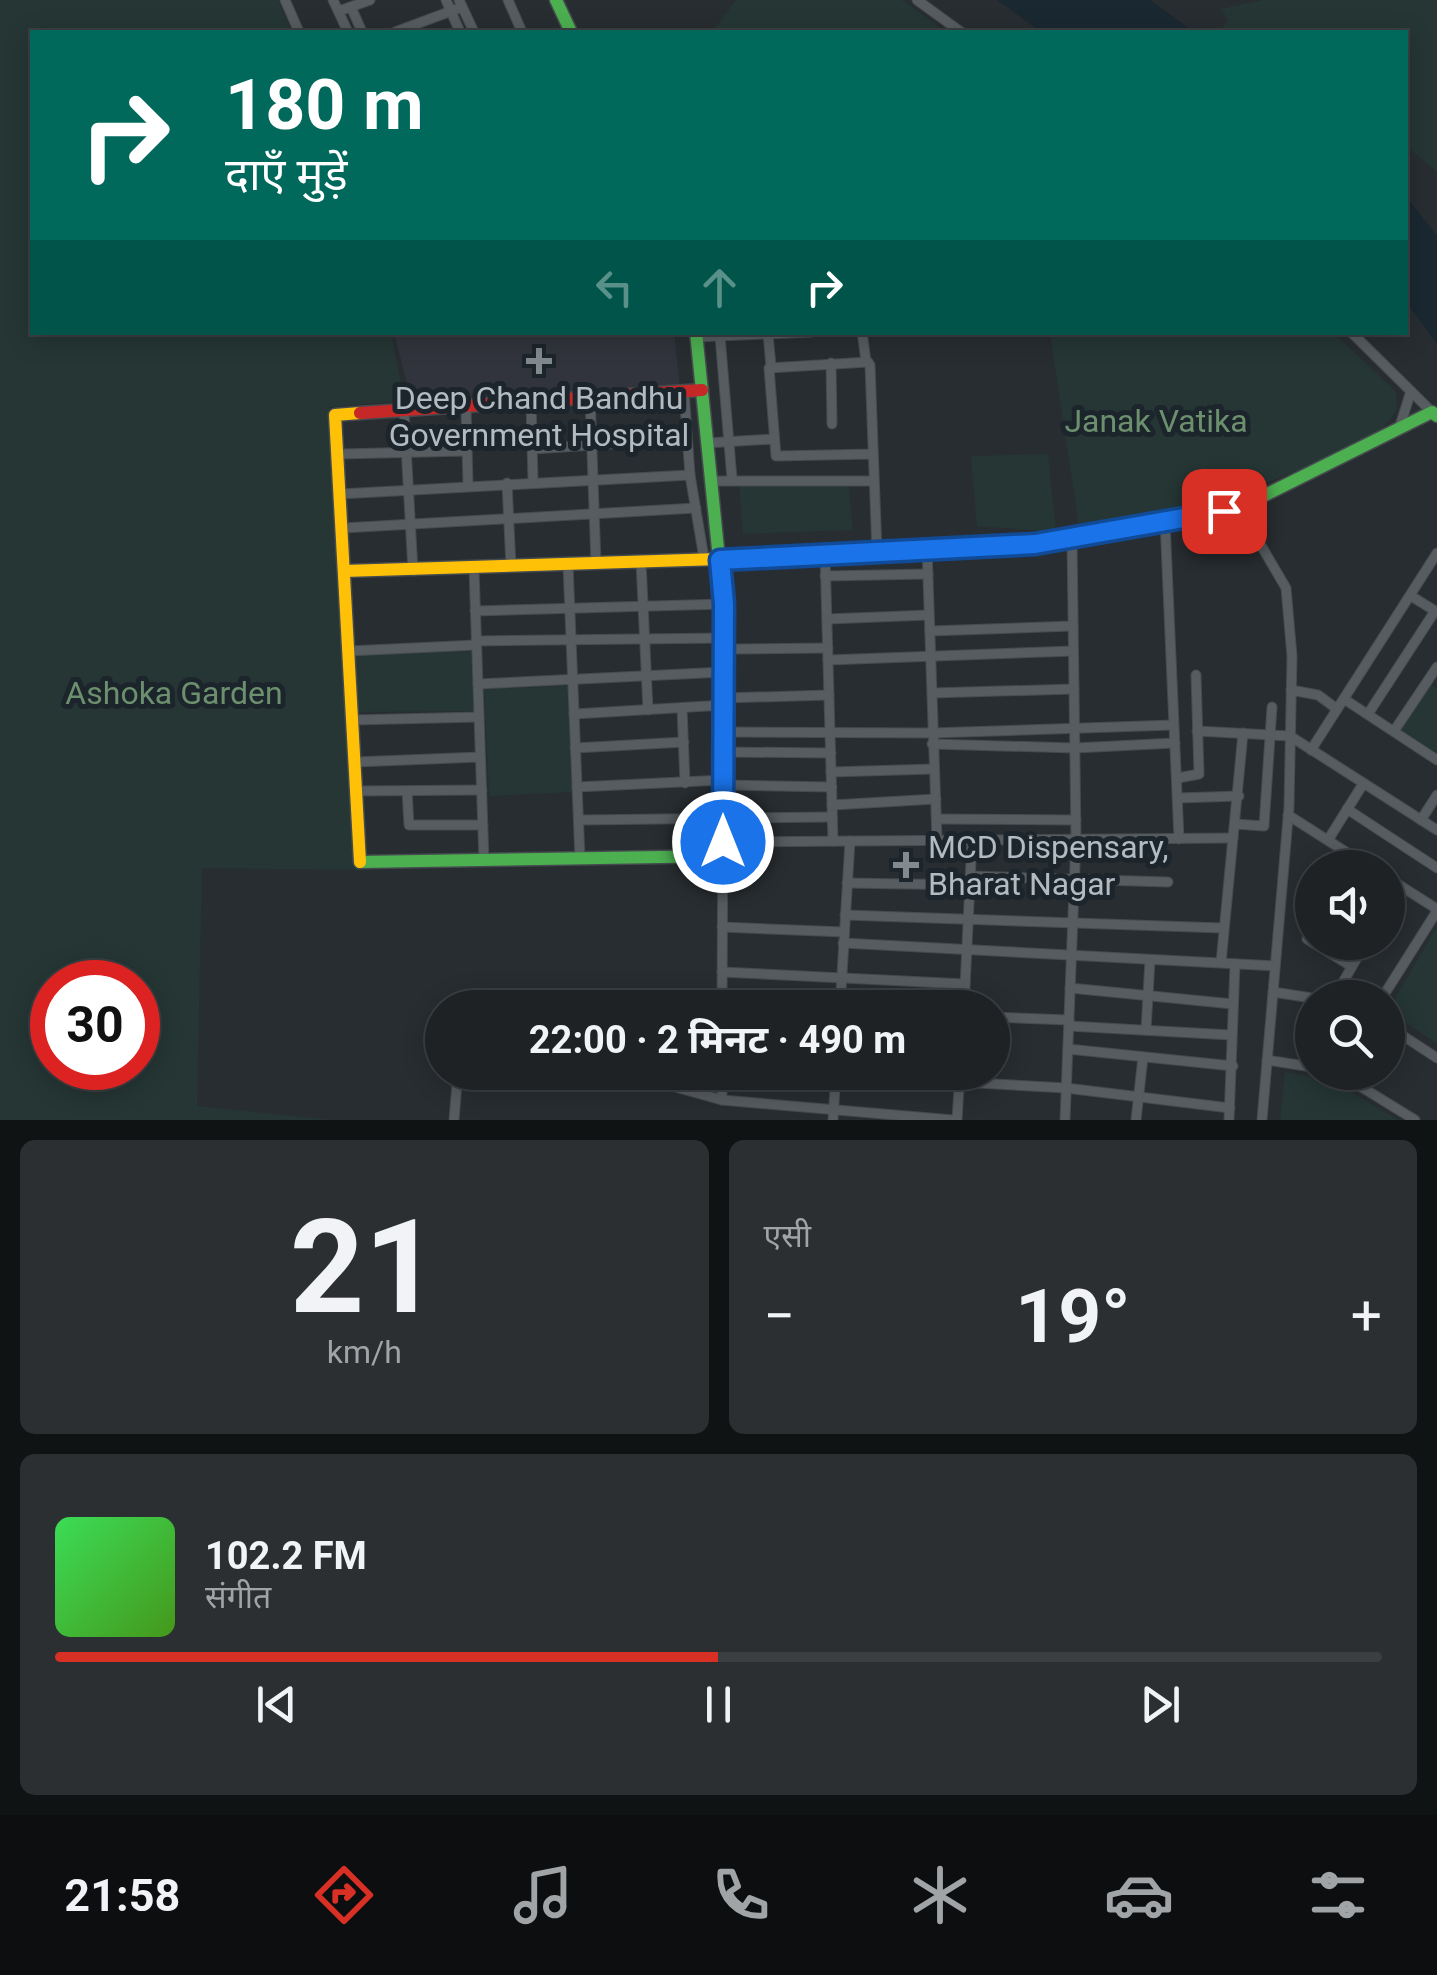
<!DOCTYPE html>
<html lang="hi">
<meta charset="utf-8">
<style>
:root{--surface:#1e2225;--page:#2b2f32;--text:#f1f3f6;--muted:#a1a4a7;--line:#3c3f42;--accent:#d93025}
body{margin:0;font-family:Roboto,"Noto Sans Devanagari",sans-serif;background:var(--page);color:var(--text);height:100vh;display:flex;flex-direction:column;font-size:38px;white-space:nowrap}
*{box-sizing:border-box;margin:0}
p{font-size:32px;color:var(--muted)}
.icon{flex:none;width:55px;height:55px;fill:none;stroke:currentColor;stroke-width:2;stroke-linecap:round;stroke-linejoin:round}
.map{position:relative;height:1120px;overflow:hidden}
.side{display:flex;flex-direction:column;gap:20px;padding:20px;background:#101314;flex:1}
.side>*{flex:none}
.guide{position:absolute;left:30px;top:30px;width:1378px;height:305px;border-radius:0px;box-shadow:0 5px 25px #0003,0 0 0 2px var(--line);background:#00695c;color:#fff;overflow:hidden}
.tools{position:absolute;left:1295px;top:850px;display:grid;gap:20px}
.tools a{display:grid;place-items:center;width:110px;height:110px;border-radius:50%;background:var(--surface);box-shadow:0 5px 25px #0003,0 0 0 2px var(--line);font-size:50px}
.speed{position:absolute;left:30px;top:960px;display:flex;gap:20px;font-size:50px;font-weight:700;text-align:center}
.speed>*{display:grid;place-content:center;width:130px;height:130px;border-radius:50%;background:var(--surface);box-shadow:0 5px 25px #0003,0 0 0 2px var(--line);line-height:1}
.speed .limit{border:15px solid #d22;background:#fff;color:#111}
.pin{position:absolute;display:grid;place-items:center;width:85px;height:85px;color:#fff;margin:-42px;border-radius:20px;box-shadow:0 5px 15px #0006}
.me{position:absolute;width:110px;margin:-55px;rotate:0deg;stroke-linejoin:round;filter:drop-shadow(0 0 8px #0008)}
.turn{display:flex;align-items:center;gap:35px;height:210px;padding:0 30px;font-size:45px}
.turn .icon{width:130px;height:130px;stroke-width:2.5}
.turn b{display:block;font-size:70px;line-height:85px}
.lanes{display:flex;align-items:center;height:95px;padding:0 30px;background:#0003;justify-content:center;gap:50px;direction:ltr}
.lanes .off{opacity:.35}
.big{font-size:75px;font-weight:700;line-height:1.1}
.side .card{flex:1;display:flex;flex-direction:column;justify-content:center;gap:15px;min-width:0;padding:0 35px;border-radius:15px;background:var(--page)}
.side .dial{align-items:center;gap:0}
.dial b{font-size:130px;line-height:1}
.song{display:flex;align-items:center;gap:30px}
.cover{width:120px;height:120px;border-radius:15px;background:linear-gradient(135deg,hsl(130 70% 55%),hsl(100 70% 35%))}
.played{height:10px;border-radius:5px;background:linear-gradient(90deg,var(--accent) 50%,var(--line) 50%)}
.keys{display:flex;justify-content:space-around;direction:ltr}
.heat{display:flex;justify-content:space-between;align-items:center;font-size:55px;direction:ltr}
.side .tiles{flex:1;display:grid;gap:20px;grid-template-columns:1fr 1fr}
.card:last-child{grid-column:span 2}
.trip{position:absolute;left:425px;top:990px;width:585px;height:100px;border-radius:50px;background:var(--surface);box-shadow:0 5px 25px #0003,0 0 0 2px var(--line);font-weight:700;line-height:100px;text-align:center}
.menu{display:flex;height:160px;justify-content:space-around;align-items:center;background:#0c0e0f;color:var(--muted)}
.menu .icon{width:70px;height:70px}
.menu .selected{color:var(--accent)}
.menu b{font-size:45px;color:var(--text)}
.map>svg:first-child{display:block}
.medical{fill:#32343d}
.green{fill:#253634;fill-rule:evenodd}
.water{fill:#1a2831}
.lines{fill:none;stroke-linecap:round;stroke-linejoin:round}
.street-casing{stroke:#454a4e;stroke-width:11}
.fast-casing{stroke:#454a4e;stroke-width:15}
.slow-casing{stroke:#454a4e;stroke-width:15}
.jam-casing{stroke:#454a4e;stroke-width:15}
.street{stroke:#575c60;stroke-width:9}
.fast{stroke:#4caf50;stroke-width:12}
.slow{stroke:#ffc107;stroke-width:12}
.jam{stroke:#c62828;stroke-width:12}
.route-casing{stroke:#114b97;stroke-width:25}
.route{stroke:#1a73e8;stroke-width:18}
.poi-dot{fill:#82898f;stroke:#1c252b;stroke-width:4}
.labels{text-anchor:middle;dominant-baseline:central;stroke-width:10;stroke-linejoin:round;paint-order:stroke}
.poi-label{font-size:32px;fill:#b2bbc2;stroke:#1c252b}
.park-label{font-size:32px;fill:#6c906e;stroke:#1c252b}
</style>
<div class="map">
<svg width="1437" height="1120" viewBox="0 0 1437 1120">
<rect width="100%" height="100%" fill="#282d31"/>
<!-- medical -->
<path class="medical" d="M394,333H674L680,389L412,403Z"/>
<!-- green -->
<g class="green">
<path d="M0,0H278L292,32H32V332L391,333L404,401L329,407L359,870L202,868L197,1106L331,1120H0ZM52,982H138V1068H52Z"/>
<path d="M736,0H902L946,32H712Z"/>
<path d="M1262,0H1437V172L1405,145V32H1220L1228,20L1221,9Z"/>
<path d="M1050,333H1334L1396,392L1397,410L1371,443L1223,499L1079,526Z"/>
<path d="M1048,454L1056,532L977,526L971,456Z"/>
<path d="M848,480L853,530L743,534L739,484Z"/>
<path d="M471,651L474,711L357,712L354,655Z"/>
<path d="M1428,683L1437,688V756L1398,731Z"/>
<path d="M568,686L572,792L489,796L484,689Z"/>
<path d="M1437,927V1044L1388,1010Z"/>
<path d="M1285,1072L1332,1081L1398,1120H1280Z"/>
</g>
<!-- water -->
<g class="water">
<path d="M997,0H1150L1194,32H1041Z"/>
<path d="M1405,195L1437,236V344L1405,301Z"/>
</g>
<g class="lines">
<!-- street casing -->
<g class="street-casing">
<g id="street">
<path d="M285,0L299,32"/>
<path d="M333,0L348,32"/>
<path d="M446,0L460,32"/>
<path d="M459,0L474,32"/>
<path d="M508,0L522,32"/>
<path d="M917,0L961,32"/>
<path d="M351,7L362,32"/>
<path d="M339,11L370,0"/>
<path d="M395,32L462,7"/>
<path d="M862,332L866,361"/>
<path d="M1351,332L1432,412"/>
<path d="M768,334L771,366"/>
<path d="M720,336L732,479"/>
<path d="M697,337L812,332"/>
<path d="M831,363L832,424"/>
<path d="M684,391L690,475L704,558"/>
<path d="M590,396L596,564"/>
<path d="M531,402L533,481"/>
<path d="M466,406L468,485"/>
<path d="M404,411L413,571"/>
<path d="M1399,429L1411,391"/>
<path d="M707,443L774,439"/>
<path d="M532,449L686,439"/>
<path d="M339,454L467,451"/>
<path d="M873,454L776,456L769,368L868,362L870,365L877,552"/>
<path d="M711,481H874"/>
<path d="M507,483L511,567"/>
<path d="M340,494L690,475"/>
<path d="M1239,508L1286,588L1292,656L1289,807L1262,1120"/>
<path d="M1165,521L1179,839"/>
<path d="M343,528L696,508"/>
<path d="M927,549L937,840"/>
<path d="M825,554L833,841"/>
<path d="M719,559L724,604L722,1008"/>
<path d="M641,562L648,710"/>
<path d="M568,565L580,859"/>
<path d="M474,569L484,861"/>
<path d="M825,576L928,574"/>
<path d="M1411,596L1437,612"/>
<path d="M475,611L724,604"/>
<path d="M827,619L929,615"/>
<path d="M930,631L1073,626"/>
<path d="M476,641L724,638"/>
<path d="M737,649L828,648"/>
<path d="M349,651L476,645"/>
<path d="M828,660L1073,651"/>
<path d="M478,684L724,672"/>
<path d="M1291,690L1318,695L1337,709"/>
<path d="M932,693L1074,689"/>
<path d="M724,698L829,695"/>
<path d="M1344,699L1437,760"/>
<path d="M682,708L685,783"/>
<path d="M574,714L724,705"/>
<path d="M1368,714L1435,611"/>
<path d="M352,720L479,717"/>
<path d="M1197,731L1290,736L1437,830"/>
<path d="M1394,731L1437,667"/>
<path d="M723,732L932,733L1173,725"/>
<path d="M932,744L1075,748L1175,743"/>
<path d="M575,748L684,742"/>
<path d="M1311,750L1437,553"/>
<path d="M723,752L831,753"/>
<path d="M355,762L480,757"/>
<path d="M831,772L934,769"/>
<path d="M1178,778L1199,774L1196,675"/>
<path d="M723,785L832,787"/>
<path d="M577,787L723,780"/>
<path d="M356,791L482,790"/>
<path d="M407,791L409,825H483"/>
<path d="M1178,798L1239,796"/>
<path d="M832,805L936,799"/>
<path d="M1347,809L1437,868"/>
<path d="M1288,815L1371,868"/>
<path d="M937,819L1076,820"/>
<path d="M579,820L832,817"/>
<path d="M1421,820L1437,795"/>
<path d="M1235,824L1264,826L1272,707"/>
<path d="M1328,840L1363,784"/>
<path d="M723,842L1233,838"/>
<path d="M970,876L1168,882"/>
<path d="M1388,878L1437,909"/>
<path d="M847,883L969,885"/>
<path d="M845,915L1223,928"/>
<path d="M722,927L844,932"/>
<path d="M1307,939L1351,966"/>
<path d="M843,943L1275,966"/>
<path d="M1221,963L1243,733"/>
<path d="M722,972L965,984"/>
<path d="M1070,988L1233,1004"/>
<path d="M1273,992L1312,998"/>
<path d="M1334,998L1366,942"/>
<path d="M1382,998L1437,911"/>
<path d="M722,1003L803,1008"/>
<path d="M840,1008L850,841"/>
<path d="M964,1008L972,840"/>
<path d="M992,1017L1069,1020"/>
<path d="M1069,1026L1231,1035"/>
<path d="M1388,1026L1437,1058"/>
<path d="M1146,1030L1150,960"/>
<path d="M1068,1049L1233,1066"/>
<path d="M1267,1060L1312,1067"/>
<path d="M621,1072L722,1100L953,1120"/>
<path d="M1337,1072L1415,1120"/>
<path d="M959,1082L1066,1088L1230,1108"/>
<path d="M722,1100V1072"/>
<path d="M454,1120L458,1072"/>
<path d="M833,1120L836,1072"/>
<path d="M957,1120L960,1072"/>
<path d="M1065,1120L1076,839L1072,539"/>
<path d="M1136,1120L1143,1057"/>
<path d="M1229,1120L1235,964"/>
</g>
</g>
<!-- fast casing -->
<g class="fast-casing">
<g id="fast">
<path d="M556,0L571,32"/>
<path d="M696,332L719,559"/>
<path d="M1139,527L1239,508L1432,412L1437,416"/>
<path d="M360,862L723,856"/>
</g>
</g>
<!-- slow casing -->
<g class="slow-casing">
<g id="slow">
<path d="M360,413L335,415L360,862"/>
<path d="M344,571L719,559L1072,539L1139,527"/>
</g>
</g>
<!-- jam casing -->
<g class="jam-casing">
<path id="jam" d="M360,413L702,390"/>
</g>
<!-- street -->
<use href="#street" class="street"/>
<!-- fast -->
<use href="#fast" class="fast"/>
<!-- slow -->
<use href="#slow" class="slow"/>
<!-- jam -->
<use href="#jam" class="jam"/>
</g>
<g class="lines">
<!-- route casing -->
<g class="route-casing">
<path id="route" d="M723,842L724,604L720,560L1035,544L1224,511"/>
</g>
<!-- route -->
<use href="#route" class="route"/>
</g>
<!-- markers -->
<g class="poi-dot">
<path d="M534 346h10v10h10v10h-10v10h-10v-10h-10v-10h10z"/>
<path d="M901 850h10v10h10v10h-10v10h-10v-10h-10v-10h10z"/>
</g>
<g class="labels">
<!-- poi labels -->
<g class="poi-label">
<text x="539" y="398">Deep Chand Bandhu<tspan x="539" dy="37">Government Hospital</tspan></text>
<text x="928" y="847" text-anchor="start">MCD Dispensary,<tspan x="928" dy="37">Bharat Nagar</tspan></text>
</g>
<!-- park labels -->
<g class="park-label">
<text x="1156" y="421">Janak Vatika</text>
<text x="174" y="693">Ashoka Garden</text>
</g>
</g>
</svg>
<div class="tools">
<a><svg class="icon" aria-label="sound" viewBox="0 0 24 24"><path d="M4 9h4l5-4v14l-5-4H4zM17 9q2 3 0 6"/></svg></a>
<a><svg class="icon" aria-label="search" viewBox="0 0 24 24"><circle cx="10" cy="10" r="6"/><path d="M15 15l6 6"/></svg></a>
</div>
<div class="speed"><div class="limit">30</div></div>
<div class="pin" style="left:1224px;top:511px;background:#d93025"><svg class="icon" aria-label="arrive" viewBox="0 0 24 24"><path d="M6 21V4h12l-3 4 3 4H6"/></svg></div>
<svg class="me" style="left:723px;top:842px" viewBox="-20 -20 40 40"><circle r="17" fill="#1a73e8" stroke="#fff" stroke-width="3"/><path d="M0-11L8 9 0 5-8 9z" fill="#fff"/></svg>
<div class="trip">22:00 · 2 मिनट · 490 m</div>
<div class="guide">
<div class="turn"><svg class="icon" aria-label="right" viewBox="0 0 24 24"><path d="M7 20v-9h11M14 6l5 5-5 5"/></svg><div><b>180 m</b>दाएँ मुड़ें</div></div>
<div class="lanes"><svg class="icon off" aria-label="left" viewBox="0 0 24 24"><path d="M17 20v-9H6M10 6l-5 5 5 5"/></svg><svg class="icon off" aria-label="ahead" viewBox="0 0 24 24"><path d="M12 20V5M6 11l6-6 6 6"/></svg><svg class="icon" aria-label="right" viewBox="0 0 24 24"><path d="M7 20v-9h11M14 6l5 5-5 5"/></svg></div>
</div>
</div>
<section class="side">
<div class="tiles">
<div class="card dial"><b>21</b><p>km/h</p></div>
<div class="card"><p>एसी</p>
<div class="heat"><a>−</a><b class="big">19°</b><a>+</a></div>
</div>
<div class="card">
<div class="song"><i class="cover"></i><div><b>102.2 FM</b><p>संगीत</p></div></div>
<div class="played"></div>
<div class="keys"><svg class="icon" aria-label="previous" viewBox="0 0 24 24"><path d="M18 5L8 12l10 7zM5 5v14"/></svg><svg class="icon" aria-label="pause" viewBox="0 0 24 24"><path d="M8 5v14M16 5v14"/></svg><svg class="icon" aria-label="next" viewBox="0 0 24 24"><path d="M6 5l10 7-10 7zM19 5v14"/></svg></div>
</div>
</div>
</section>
<nav class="menu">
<b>21:58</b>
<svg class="icon selected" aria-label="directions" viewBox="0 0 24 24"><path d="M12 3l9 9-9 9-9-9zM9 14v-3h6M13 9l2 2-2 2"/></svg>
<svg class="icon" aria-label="music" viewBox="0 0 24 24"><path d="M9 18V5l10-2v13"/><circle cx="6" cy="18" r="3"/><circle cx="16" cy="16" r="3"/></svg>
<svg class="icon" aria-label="phone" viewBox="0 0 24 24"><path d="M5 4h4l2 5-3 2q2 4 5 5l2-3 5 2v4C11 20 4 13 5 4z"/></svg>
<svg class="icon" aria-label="climate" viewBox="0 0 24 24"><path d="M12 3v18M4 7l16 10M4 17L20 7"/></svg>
<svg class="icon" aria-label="car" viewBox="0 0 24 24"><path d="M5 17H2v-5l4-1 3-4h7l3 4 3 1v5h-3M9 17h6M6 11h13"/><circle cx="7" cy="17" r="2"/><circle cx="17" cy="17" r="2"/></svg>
<svg class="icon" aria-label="filters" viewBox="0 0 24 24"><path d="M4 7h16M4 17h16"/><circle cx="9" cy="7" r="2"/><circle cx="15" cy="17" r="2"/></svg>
</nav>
